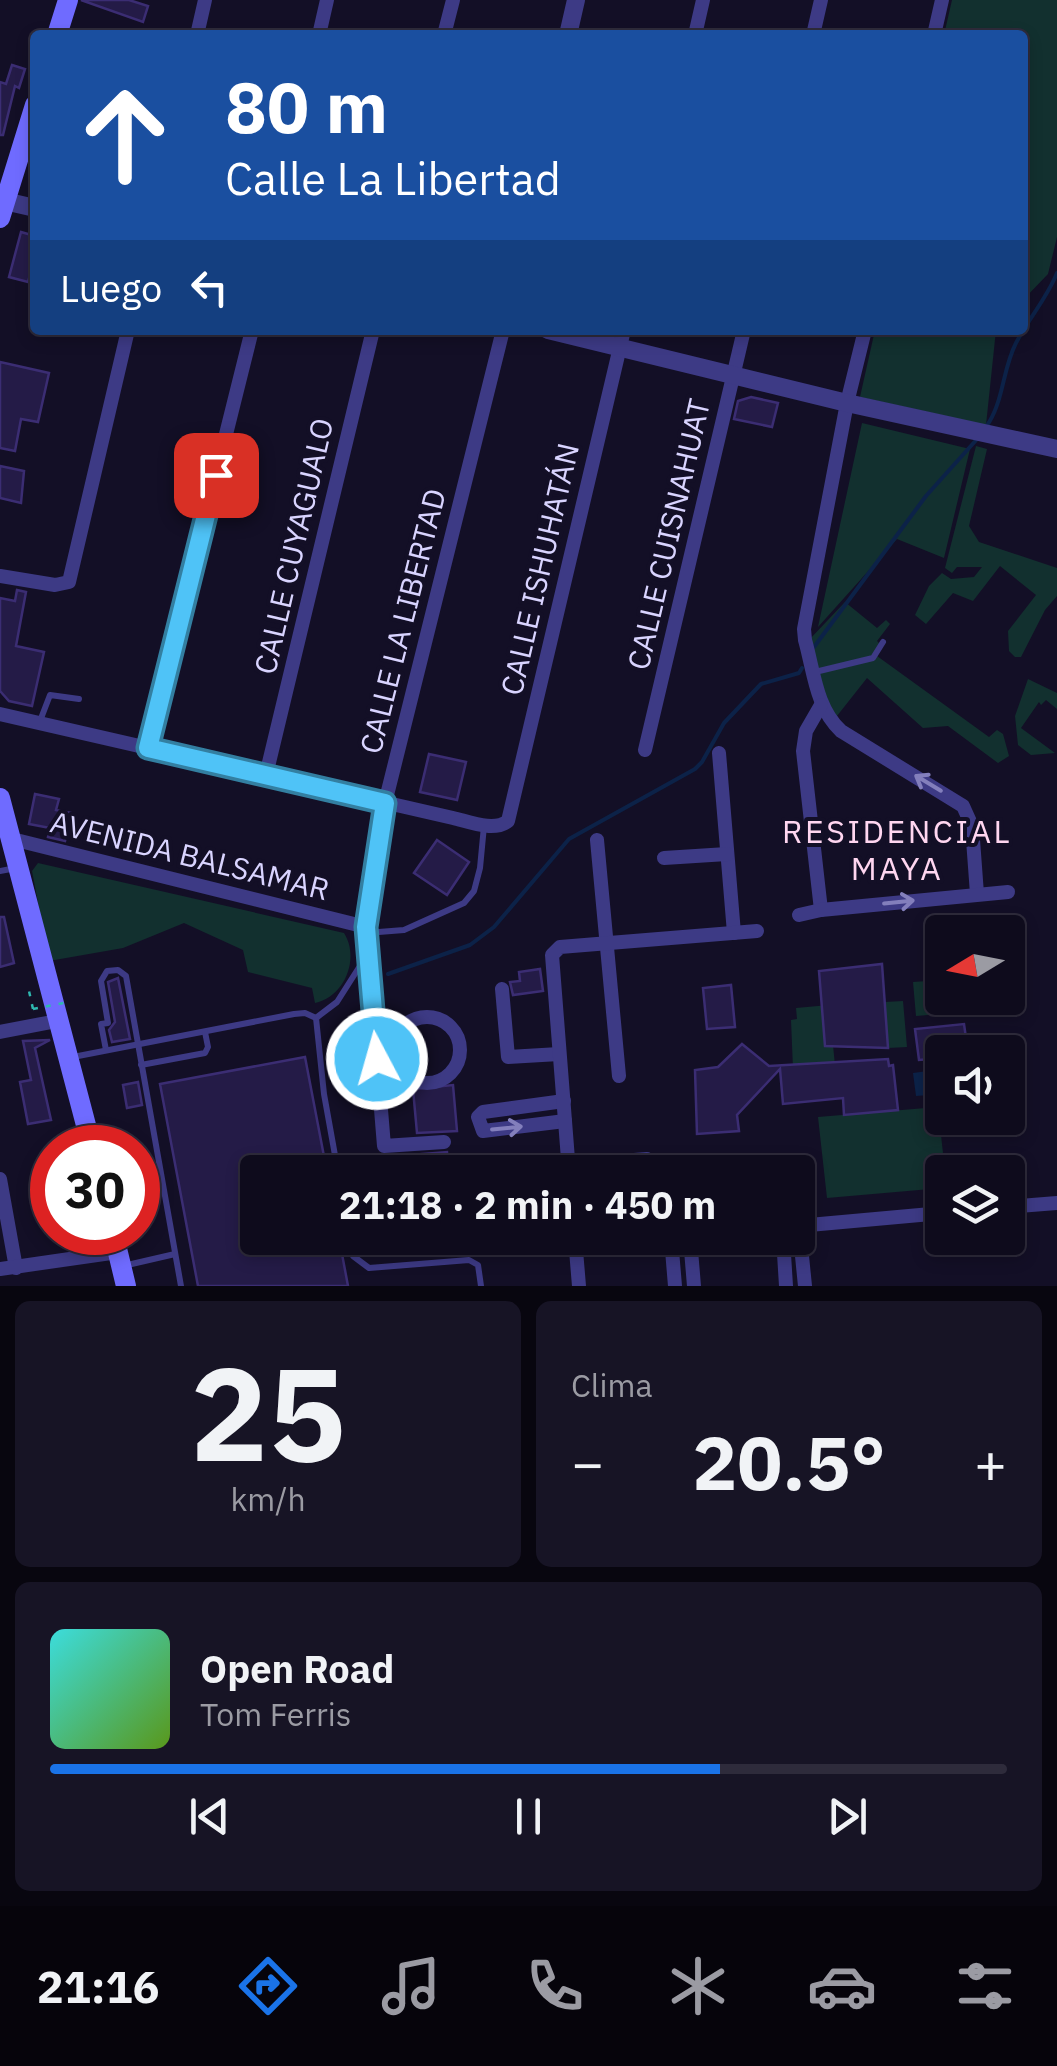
<!DOCTYPE html>
<html lang="es">
<meta charset="utf-8">
<style>
:root{--surface:#0e0b1c;--page:#171425;--text:#f1f3f6;--muted:#9b9ba3;--line:#2e2b3b;--accent:#1a73e8}
body{margin:0;font-family:"IBM Plex Sans",sans-serif;background:var(--page);color:var(--text);height:100vh;display:flex;flex-direction:column;font-size:38px;white-space:nowrap}
*{box-sizing:border-box;margin:0}
p{font-size:32px;color:var(--muted)}
.icon{flex:none;width:55px;height:55px;fill:none;stroke:currentColor;stroke-width:2;stroke-linecap:round;stroke-linejoin:round}
.map{position:relative;height:1286px;overflow:hidden}
.details{display:flex;flex-direction:column;gap:15px;padding:15px;background:#08060f;flex:1}
.details>*{flex:none}
.hud{position:absolute;left:30px;top:30px;width:998px;height:305px;border-radius:10px;box-shadow:0 5px 15px #0003,0 0 0 2px var(--line);background:#1a4fa0;color:#fff;overflow:hidden}
.needle{width:65px;rotate:260deg}
.controls{position:absolute;left:925px;top:915px;display:grid;gap:20px}
.controls a{display:grid;place-items:center;width:100px;height:100px;border-radius:10px;background:var(--surface);box-shadow:0 5px 15px #0003,0 0 0 2px var(--line);font-size:50px}
.speed{position:absolute;left:30px;top:1125px;display:flex;gap:20px;font-size:50px;font-weight:700;text-align:center}
.speed>*{display:grid;place-content:center;width:130px;height:130px;border-radius:50%;background:var(--surface);box-shadow:0 5px 15px #0003,0 0 0 2px var(--line);line-height:1}
.speed .limit{border:15px solid #d22;background:#fff;color:#111}
.pin{position:absolute;display:grid;place-items:center;width:85px;height:85px;color:#fff;margin:-42px;border-radius:20px;box-shadow:0 5px 15px #0006}
.me{position:absolute;width:110px;margin:-55px;rotate:354deg;stroke-linejoin:round;filter:drop-shadow(0 0 8px #0008)}
.turn{display:flex;align-items:center;gap:35px;height:210px;padding:0 30px;font-size:45px}
.turn .icon{width:130px;height:130px;stroke-width:2.5}
.turn b{display:block;font-size:70px;line-height:85px}
.then{display:flex;align-items:center;height:95px;padding:0 30px;background:#0003;gap:20px;font-size:38px}
.big{font-size:75px;font-weight:700;line-height:1.1}
.details .tile{flex:1;display:flex;flex-direction:column;justify-content:center;gap:15px;min-width:0;padding:0 35px;border-radius:15px;background:var(--page)}
.details .dial{align-items:center;gap:0}
.dial b{font-size:130px;line-height:1}
.song{display:flex;align-items:center;gap:30px}
.cover{width:120px;height:120px;border-radius:15px;background:linear-gradient(135deg,hsl(180 70% 55%),hsl(90 70% 35%))}
.played{height:10px;border-radius:5px;background:linear-gradient(90deg,var(--accent) 70%,var(--line) 70%)}
.keys{display:flex;justify-content:space-around;direction:ltr}
.heat{display:flex;justify-content:space-between;align-items:center;font-size:55px;direction:ltr}
.details .tiles{flex:1;display:grid;gap:15px;grid-template-columns:1fr 1fr}
.tile:last-child{grid-column:span 2}
.trip{position:absolute;left:240px;top:1155px;width:575px;height:100px;border-radius:10px;background:var(--surface);box-shadow:0 5px 15px #0003,0 0 0 2px var(--line);font-weight:700;line-height:100px;text-align:center}
.menu{display:flex;height:160px;justify-content:space-around;align-items:center;background:#06040b;color:var(--muted)}
.menu .icon{width:70px;height:70px}
.menu .on{color:var(--accent)}
.menu b{font-size:45px;color:var(--text)}
.map>svg:first-child{display:block}
.green{fill:#12302f}
.water{fill:#0c2248}
.lines{fill:none;stroke-linecap:round;stroke-linejoin:round}
.stream{stroke:#0c2248;stroke-width:4}
.building{fill:#241b47;stroke:#3b2d73;stroke-width:2.5}
.path{stroke:#2fb8b0;stroke-width:2.5;stroke-dasharray:5 8;stroke-linecap:butt}
.service{stroke:#3d3a85;stroke-width:6}
.minor{stroke:#3d3a85;stroke-width:14}
.tertiary{stroke:#3d3a85;stroke-width:18}
.secondary{stroke:#6f6bff;stroke-width:20}
.path-bridge{stroke:#2fb8b0;stroke-width:2.5;stroke-dasharray:5 8;stroke-linecap:butt}
.oneway{stroke:#837fbc}
.route-casing{stroke:#337fa1;stroke-width:25}
.route{stroke:#4fc3f7;stroke-width:18}
.labels{text-anchor:middle;dominant-baseline:central;stroke-width:8;stroke-linejoin:round;paint-order:stroke}
.street-label{font-size:30px;fill:#d9d4ff;stroke:#130f26}
.neighbourhood-label{font-size:32px;letter-spacing:2.5px;fill:#ffd6f0;stroke:#130f26}
</style>
<div class="map">
<svg width="1057" height="1286" viewBox="0 0 1057 1286">
<rect width="100%" height="100%" fill="#130f26"/>
<!-- green -->
<g class="green">
<path d="M952,0H1057V237L1048,274L1023,300L1022,35H944Z"/>
<path d="M875,330H996L986,425L860,397Z"/>
<path d="M862,423L970,449L944,558L897,539L818,627Z"/>
<path d="M976,446L987,449L969,526L979,542L1057,568V596L1045,610L1021,657H1015L1009,651L1008,631L1036,595L1000,566L973,601L953,593L926,624L915,615L929,586L942,573L951,579L974,577L982,567H957L952,573L945,568Z"/>
<path d="M845,602L877,628L886,620L890,624L877,641L883,647L877,656L989,737L997,730L1003,734L1009,756L998,763L948,726L923,728L867,678L833,721L809,640Z"/>
<path d="M1028,679L1057,693V709L1046,700L1041,705L1039,702L1021,728L1055,753L1031,755L1018,745L1015,716Z"/>
<path d="M38,863L344,933C360,958 345,997 315,1003L312,988L248,972L243,950L184,923L123,948L49,961L32,871Z"/>
<path d="M942,980V998H964L965,1012L916,1016L913,982Z"/>
<path d="M903,1001L907,1047L888,1048L885,1002Z"/>
<path d="M829,1005L835,1065L793,1069L791,1020L797,1019L796,1008Z"/>
<path d="M938,1107L945,1172H942V1188L827,1198L818,1117Z"/>
</g>
<!-- water -->
<path class="water" d="M942,1069V1094L916,1096L913,1073Z"/>
<g class="lines">
<!-- stream -->
<g class="stream">
<path d="M986,427C1004,402 1002,370 1016,343C1029,318 1047,298 1057,273"/>
<path d="M814,647L926,496L978,438"/>
<path d="M388,974L470,945L494,927L569,839L695,769L702,762L724,723L761,684L799,673L802,668"/>
</g>
</g>
<!-- building -->
<g class="building">
<path d="M81,0H129L148,6L143,22Z"/>
<path d="M12,65L25,69L19,88L15,86L3,135H0V82L6,84Z"/>
<path d="M21,232L35,236V256L28,282L9,277Z"/>
<path d="M0,362L49,373L38,422L21,419L15,451L0,448Z"/>
<path d="M751,397L778,403L772,427L734,419L738,401Z"/>
<path d="M0,466L24,471L21,503L0,498Z"/>
<path d="M17,590L26,592L16,646L44,652L32,706L9,701L0,691V598L15,601Z"/>
<path d="M429,754L466,762L457,800L420,792Z"/>
<path d="M35,794L59,799L56,810L71,813L65,841L48,837L50,828L29,824Z"/>
<path d="M437,840L469,862L447,895L414,873Z"/>
<path d="M0,917H4L14,963L0,967Z"/>
<path d="M882,964L888,1048L825,1046L819,971Z"/>
<path d="M540,969L543,991L513,995L510,982L520,981L519,972Z"/>
<path d="M118,978L130,1039L112,1042L109,1030L115,1022L108,982Z"/>
<path d="M731,985L735,1027L707,1029L703,988Z"/>
<path d="M964,1024L968,1052H942V1058L919,1060L915,1029Z"/>
<path d="M50,1040L35,1048L51,1120L28,1124L20,1082L31,1080L23,1041Z"/>
<path d="M742,1044L769,1066L888,1059L889,1066L893,1065L898,1110L844,1115L843,1098L783,1104L780,1069L737,1115L739,1131L697,1134L695,1070L718,1067Z"/>
<path d="M305,1057L327,1172H258V1238H339L348,1286H198L160,1084Z"/>
<path d="M138,1082L142,1105L127,1108L123,1085Z"/>
<path d="M453,1085L457,1131L417,1133L413,1089Z"/>
<path d="M447,1152L448,1168L387,1172L385,1157Z"/>
</g>
<g class="lines">
<!-- path -->
<path class="path" d="M33,1009L29,991L34,990"/>
<!-- service -->
<g class="service">
<path d="M815,672L873,658L883,642"/>
<path d="M40,721L50,695L79,699"/>
<path d="M0,871L16,868"/>
<path d="M366,933L404,930L464,903L474,891L480,868L484,826"/>
<path d="M316,1018L324,1094L338,1172"/>
<path d="M316,1018L337,1002L365,958"/>
<path d="M106,1050L101,1024L108,1023L101,981L107,971L118,970L126,976L181,1286"/>
<path d="M73,1057L294,1014L305,1013L316,1018"/>
<path d="M141,1065L205,1053L208,1047L205,1032"/>
<path d="M350,1238L353,1256L369,1268L469,1260L478,1265L481,1286"/>
<path d="M123,1266L175,1254"/>
</g>
<!-- minor -->
<g class="minor">
<path d="M197,35L205,0"/>
<path d="M319,35L327,0"/>
<path d="M444,35L453,0"/>
<path d="M695,35L703,0"/>
<path d="M813,35L821,0"/>
<path d="M934,35L942,0"/>
<path d="M865,330L847,403L804,629L805,640C814,672 816,708 841,731L963,806L972,826L977,894"/>
<path d="M0,576L55,585L69,582L128,330"/>
<path d="M0,714L453,818C470,822 494,832 508,821L624,330"/>
<path d="M148,747L252,330"/>
<path d="M645,750L744,330"/>
<path d="M719,753L734,933"/>
<path d="M266,775L373,330"/>
<path d="M8,838L366,927"/>
<path d="M597,840L619,1076"/>
<path d="M664,858L727,854"/>
<path d="M821,910L803,751L806,731L821,705"/>
<path d="M799,915L821,910L1008,892"/>
<path d="M502,989L508,1057L559,1054"/>
<circle cx="427" cy="1050" r="33"/>
<path d="M0,1032L57,1021"/>
<path d="M564,1101L483,1112L478,1117L483,1131L565,1121"/>
<path d="M444,1142L384,1146L366,927L385,803L503,330"/>
<path d="M569,1165L647,1159L653,1163V1172"/>
<path d="M569,1172L552,955L560,947L757,931"/>
<path d="M0,1179L16,1268"/>
<path d="M1008,1207L1057,1203"/>
<path d="M798,1226L942,1213"/>
<path d="M799,1226L805,1286"/>
<path d="M489,1238H501"/>
<path d="M575,1238L579,1286"/>
<path d="M671,1238L675,1286"/>
<path d="M690,1238L694,1286"/>
<path d="M783,1238L786,1286"/>
<path d="M576,1246L665,1238"/>
<path d="M0,1269L118,1252"/>
</g>
<!-- tertiary -->
<g class="tertiary">
<path d="M568,35L576,0"/>
<path d="M0,200L35,208"/>
<path d="M548,330L847,403L1057,449"/>
</g>
<!-- secondary -->
<g class="secondary">
<path d="M57,35L68,0"/>
<path d="M0,218L35,105"/>
<path d="M0,798L92,1148"/>
<path d="M113,1232L126,1286"/>
</g>
<!-- path-bridge -->
<path class="path-bridge" d="M33,1009L69,1002"/>
</g>
<!-- one-way arrows -->
<defs><path id="oneway-shaft" d="M-6 0H5M1.5-3L5.5 0L1.5 3" fill="none" stroke-width="1.6" stroke-linecap="round" stroke-linejoin="round" transform="scale(2.5)"/></defs>
<g class="oneway">
<use href="#oneway-shaft" transform="translate(928 783) rotate(-149)"/>
<use href="#oneway-shaft" transform="translate(899 902) rotate(-6)"/>
<use href="#oneway-shaft" transform="translate(507 1128) rotate(-6)"/>
</g>
<g class="lines">
<!-- route casing -->
<g class="route-casing">
<path id="route" d="M216,475L148,748L385,803L366,927L377,1059"/>
</g>
<!-- route -->
<use href="#route" class="route"/>
</g>
<g class="labels">
<!-- street labels -->
<g class="street-label">
<text transform="translate(668 534) rotate(-77)">CALLE CUISNAHUAT</text>
<text transform="translate(293 546) rotate(-77)">CALLE CUYAGUALO</text>
<text transform="translate(539 569) rotate(-77)">CALLE ISHUHATÁN</text>
<text transform="translate(402 621) rotate(-76)">CALLE LA LIBERTAD</text>
<text transform="translate(190 855) rotate(14)">AVENIDA BALSAMAR</text>
</g>
<!-- neighbourhood labels -->
<g class="neighbourhood-label">
<text x="897" y="831">RESIDENCIAL<tspan x="897" dy="37">MAYA</tspan></text>
</g>
</g>
</svg>
<div class="controls">
<a><svg class="needle" viewBox="-14 -14 28 28"><path d="M0-13l5 13h-10z" fill="#e53935"/><path d="M0 13l5-13h-10z" fill="#9b9ba3"/></svg></a>
<a><svg class="icon" aria-label="sound" viewBox="0 0 24 24"><path d="M4 9h4l5-4v14l-5-4H4zM17 9q2 3 0 6"/></svg></a>
<a><svg class="icon" aria-label="layers" viewBox="0 0 24 24"><path d="M12 4l9 5-9 5-9-5zM3 14l9 5 9-5"/></svg></a>
</div>
<div class="speed"><div class="limit">30</div></div>
<div class="pin" style="left:216px;top:475px;background:#d93025"><svg class="icon" aria-label="arrive" viewBox="0 0 24 24"><path d="M6 21V4h12l-3 4 3 4H6"/></svg></div>
<svg class="me" style="left:377px;top:1059px" viewBox="-20 -20 40 40"><circle r="17" fill="#4fc3f7" stroke="#fff" stroke-width="3"/><path d="M0-11L8 9 0 5-8 9z" fill="#fff"/></svg>
<div class="trip">21:18 · 2 min · 450 m</div>
<div class="hud">
<div class="turn"><svg class="icon" aria-label="ahead" viewBox="0 0 24 24"><path d="M12 20V5M6 11l6-6 6 6"/></svg><div><b>80 m</b>Calle La Libertad</div></div>
<div class="then">Luego<svg class="icon" aria-label="left" viewBox="0 0 24 24"><path d="M17 20v-9H6M10 6l-5 5 5 5"/></svg></div>
</div>
</div>
<section class="details">
<div class="tiles">
<div class="tile dial"><b>25</b><p>km/h</p></div>
<div class="tile"><p>Clima</p>
<div class="heat"><a>−</a><b class="big">20.5°</b><a>+</a></div>
</div>
<div class="tile">
<div class="song"><i class="cover"></i><div><b>Open Road</b><p>Tom Ferris</p></div></div>
<div class="played"></div>
<div class="keys"><svg class="icon" aria-label="previous" viewBox="0 0 24 24"><path d="M18 5L8 12l10 7zM5 5v14"/></svg><svg class="icon" aria-label="pause" viewBox="0 0 24 24"><path d="M8 5v14M16 5v14"/></svg><svg class="icon" aria-label="next" viewBox="0 0 24 24"><path d="M6 5l10 7-10 7zM19 5v14"/></svg></div>
</div>
</div>
</section>
<nav class="menu">
<b>21:16</b>
<svg class="icon on" aria-label="directions" viewBox="0 0 24 24"><path d="M12 3l9 9-9 9-9-9zM9 14v-3h6M13 9l2 2-2 2"/></svg>
<svg class="icon" aria-label="music" viewBox="0 0 24 24"><path d="M9 18V5l10-2v13"/><circle cx="6" cy="18" r="3"/><circle cx="16" cy="16" r="3"/></svg>
<svg class="icon" aria-label="phone" viewBox="0 0 24 24"><path d="M5 4h4l2 5-3 2q2 4 5 5l2-3 5 2v4C11 20 4 13 5 4z"/></svg>
<svg class="icon" aria-label="climate" viewBox="0 0 24 24"><path d="M12 3v18M4 7l16 10M4 17L20 7"/></svg>
<svg class="icon" aria-label="car" viewBox="0 0 24 24"><path d="M5 17H2v-5l4-1 3-4h7l3 4 3 1v5h-3M9 17h6M6 11h13"/><circle cx="7" cy="17" r="2"/><circle cx="17" cy="17" r="2"/></svg>
<svg class="icon" aria-label="filters" viewBox="0 0 24 24"><path d="M4 7h16M4 17h16"/><circle cx="9" cy="7" r="2"/><circle cx="15" cy="17" r="2"/></svg>
</nav>
